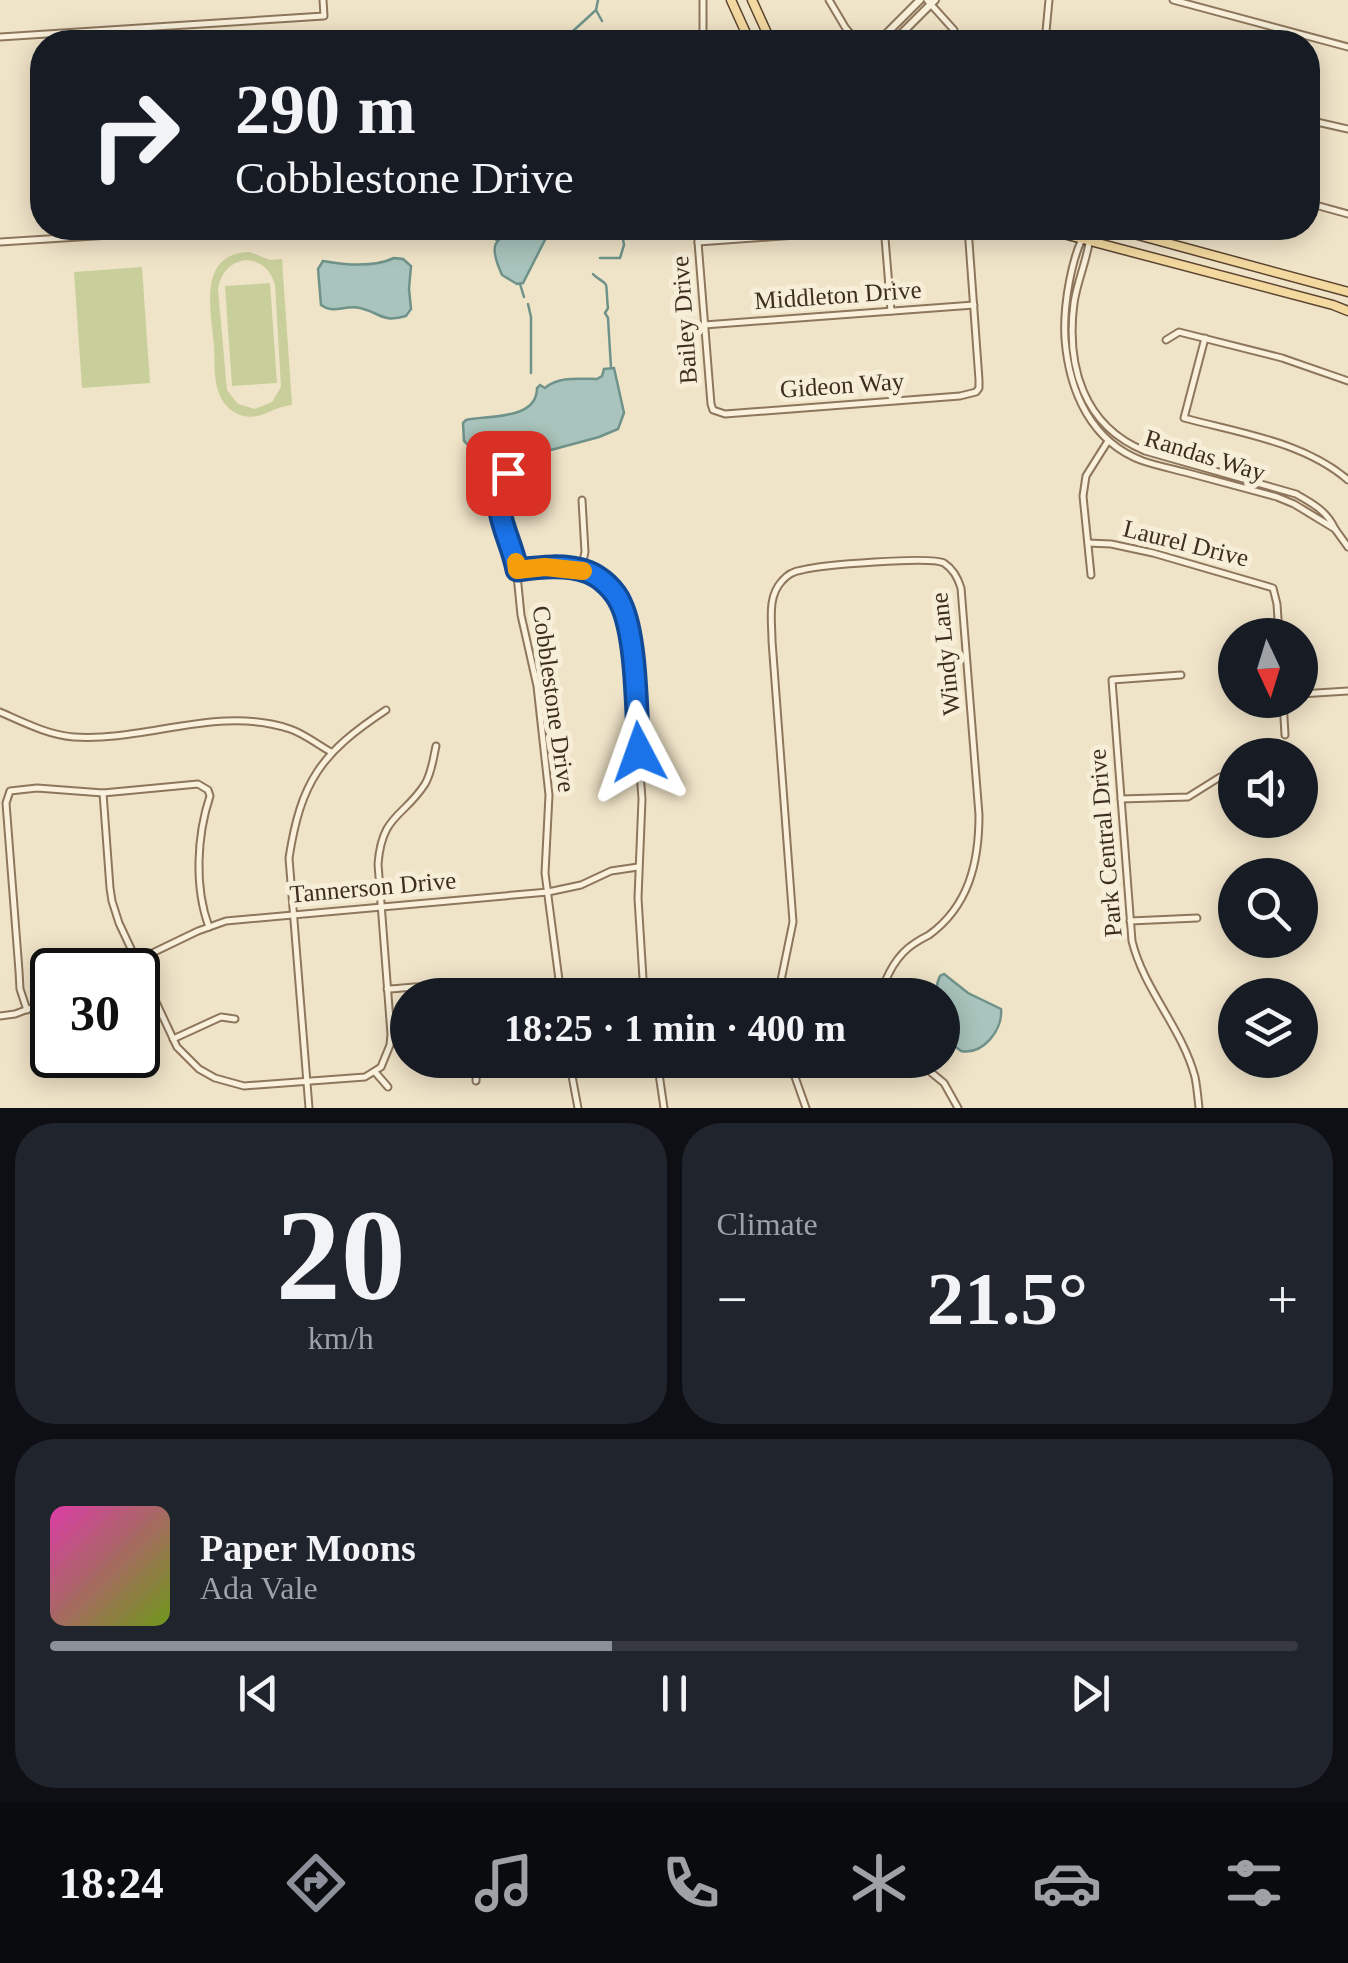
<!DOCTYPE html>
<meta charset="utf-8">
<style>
:root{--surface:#171b24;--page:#20242c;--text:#f1f3f6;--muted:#9ea1a6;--line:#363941;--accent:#8c9099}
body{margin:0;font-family:"Times New Roman",serif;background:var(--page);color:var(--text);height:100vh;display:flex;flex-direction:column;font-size:38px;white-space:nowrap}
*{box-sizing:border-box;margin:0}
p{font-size:32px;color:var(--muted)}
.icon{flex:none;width:55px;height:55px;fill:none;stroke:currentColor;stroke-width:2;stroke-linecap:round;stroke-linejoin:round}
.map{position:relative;height:1108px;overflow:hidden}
.panel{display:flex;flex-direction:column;gap:15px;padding:15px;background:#0d0f14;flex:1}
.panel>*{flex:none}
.hud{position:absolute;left:30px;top:30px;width:1290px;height:210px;border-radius:40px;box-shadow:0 5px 25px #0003;background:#171b24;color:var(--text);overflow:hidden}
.needle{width:65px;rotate:176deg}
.buttons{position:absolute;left:1218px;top:618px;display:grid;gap:20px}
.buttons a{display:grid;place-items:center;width:100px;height:100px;border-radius:50%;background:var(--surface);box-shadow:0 5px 25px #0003;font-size:50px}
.speed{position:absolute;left:30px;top:948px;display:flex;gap:20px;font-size:50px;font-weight:700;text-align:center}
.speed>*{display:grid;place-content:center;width:130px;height:130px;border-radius:50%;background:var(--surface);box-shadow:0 5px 25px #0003;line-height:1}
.speed .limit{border:5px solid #111;border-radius:15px;background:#fff;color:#111}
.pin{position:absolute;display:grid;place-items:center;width:85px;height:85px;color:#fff;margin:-42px;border-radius:20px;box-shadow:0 5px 15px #0006}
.me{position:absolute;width:110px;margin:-55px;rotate:356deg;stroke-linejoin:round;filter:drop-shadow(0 0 8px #0008)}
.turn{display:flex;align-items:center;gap:35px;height:210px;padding:0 40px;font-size:45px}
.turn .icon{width:130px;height:130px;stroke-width:2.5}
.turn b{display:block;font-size:70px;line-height:85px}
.big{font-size:75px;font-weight:600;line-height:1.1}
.panel .card{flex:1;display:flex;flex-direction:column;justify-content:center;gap:15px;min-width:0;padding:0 35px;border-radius:40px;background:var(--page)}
.panel .dial{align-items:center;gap:0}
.dial b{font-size:130px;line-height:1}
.song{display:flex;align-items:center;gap:30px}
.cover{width:120px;height:120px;border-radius:15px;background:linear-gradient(135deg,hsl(320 70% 55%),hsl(80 70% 35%))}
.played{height:10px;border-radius:5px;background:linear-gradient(90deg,var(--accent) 45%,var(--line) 45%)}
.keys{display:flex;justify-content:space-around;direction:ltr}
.heat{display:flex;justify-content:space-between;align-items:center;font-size:55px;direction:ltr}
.panel .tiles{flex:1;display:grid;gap:15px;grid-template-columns:1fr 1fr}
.card:last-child{grid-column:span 2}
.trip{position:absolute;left:390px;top:978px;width:570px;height:100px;border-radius:50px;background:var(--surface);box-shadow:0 5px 25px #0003;font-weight:600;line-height:100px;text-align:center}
.tabs{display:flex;height:160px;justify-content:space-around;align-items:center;background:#090b0e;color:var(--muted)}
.tabs .icon{width:70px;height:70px}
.tabs .on{color:var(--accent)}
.tabs b{font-size:45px;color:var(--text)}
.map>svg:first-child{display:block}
.green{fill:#c9cf9b;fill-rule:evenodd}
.water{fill:#a9c4bc;stroke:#6f938a;stroke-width:2.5}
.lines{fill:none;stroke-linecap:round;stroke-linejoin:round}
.stream{stroke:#6f938a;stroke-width:2.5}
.minor-casing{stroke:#8d765c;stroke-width:9}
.tertiary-casing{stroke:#8d765c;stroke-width:10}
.primary-casing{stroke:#5b4430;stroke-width:11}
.minor{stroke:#faf1dc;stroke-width:5}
.tertiary{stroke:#faf1dc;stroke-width:6}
.primary{stroke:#f3d9a0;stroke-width:8}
.route-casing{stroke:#114b97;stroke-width:25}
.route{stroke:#1a73e8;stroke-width:18}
.slow{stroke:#f59e0b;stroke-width:18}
.labels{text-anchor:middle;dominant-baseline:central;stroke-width:10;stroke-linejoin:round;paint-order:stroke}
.street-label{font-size:25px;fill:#3d2e20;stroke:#f7eed8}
</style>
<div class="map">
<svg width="1348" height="1108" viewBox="0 0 1348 1108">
<rect width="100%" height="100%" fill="#f0e4c8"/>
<!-- green -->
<g class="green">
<path d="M250,252L270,260L282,259L292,405C273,406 261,422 240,415C230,411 222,403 219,393C213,379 215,361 214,346C211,310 197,253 250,252ZM245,260C262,261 271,270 275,285L281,387L272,402L255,409L238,404L227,390L218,289C221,273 229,263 245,260Z"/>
<path d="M142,267L150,383L82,388L74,272Z"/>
<path d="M270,283L277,383L232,386L225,286Z"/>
</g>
<!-- water -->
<g class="water">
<path d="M523,232H546L548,234L523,283L517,284L502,275C489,246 491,236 523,232Z"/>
<path d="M394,258L403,259L411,266L409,289L411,309L406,316C382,323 381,313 360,308C345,304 335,315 321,305L318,269L323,261C345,265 373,268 394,258Z"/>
<path d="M614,368L624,413L618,429L599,437L525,457L470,447L464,441L463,423L466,420C490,415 537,420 537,388L540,385L545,388C558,376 580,379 597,379L602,376L604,369Z"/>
<path d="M944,974L968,993L1001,1009C1003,1030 983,1055 961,1051C949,1042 943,1040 949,1025L943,1010L942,995H937C936,988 937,982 940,976Z"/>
</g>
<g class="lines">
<!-- stream -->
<g class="stream">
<path d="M596,10L602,21"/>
<path d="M561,42L596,10L598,0"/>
<path d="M495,228V239L498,241"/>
<path d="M600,258H620L624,245L621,228"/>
<path d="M593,274C596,278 604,281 606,285C607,288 607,302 608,308L605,313L608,318L611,368"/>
<path d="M520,284L524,297"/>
<path d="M528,304L531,317V373"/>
</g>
<!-- minor casing -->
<g class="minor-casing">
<g id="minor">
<path d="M703,0V42"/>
<path d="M829,0L845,27L857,42"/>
<path d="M927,0L954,30L957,42"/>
<path d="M1173,0L1348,47"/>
<path d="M0,37L324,16L323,0"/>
<path d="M1045,42L1049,0"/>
<path d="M1308,120L1348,129"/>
<path d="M1308,203L1348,214"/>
<path d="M699,228L698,242L711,404L713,410L725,414L960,396L976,392L979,388V380L968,228"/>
<path d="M1088,228C1071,254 1063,308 1065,339C1069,391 1091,442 1143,461C1158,466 1173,469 1188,473C1217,481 1247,489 1277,497L1294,504L1335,529C1327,511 1312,503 1296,494L1145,451C1083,426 1066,365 1074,303C1078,277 1090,254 1091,228"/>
<path d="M0,242L221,228"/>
<path d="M698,242L878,229L885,238L891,311"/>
<path d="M704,325L974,305"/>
<path d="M1205,338L1184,418C1240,433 1304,442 1348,480"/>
<path d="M1166,340L1179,332L1282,358L1348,381"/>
<path d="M508,473L499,486L500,513L501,522L515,555L521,615L537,686L549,795L545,873L561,995"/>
<path d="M1335,529L1348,547"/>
<path d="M1088,543L1111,544L1153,553L1273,588L1277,604L1279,635"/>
<path d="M517,570L545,567L590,572L606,583L621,603L630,636L642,799L638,898L644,995"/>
<path d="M581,570L585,552L582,500"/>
<path d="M1091,575L1083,496L1086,476L1108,441"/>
<path d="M1181,675L1112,680L1132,941C1144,990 1182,1028 1195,1077C1197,1087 1198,1098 1199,1108"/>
<path d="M1300,694L1348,691"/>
<path d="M1283,700L1285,735"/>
<path d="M0,712C23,722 48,735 74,737C144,742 219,705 290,729C305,734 318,745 331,752"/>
<path d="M103,793L110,888L112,901L119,923L177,1047L199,1069L215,1078L244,1086L365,1077L381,1067L390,1045L391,1034L378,864C382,814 403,818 425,784C432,772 433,759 436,746"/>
<path d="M1121,799L1188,797L1220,777"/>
<path d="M1130,921L1197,918"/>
<path d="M117,970L198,931L226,921L548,892L581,885L611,871L638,867"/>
<path d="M387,989C411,988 436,982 457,995"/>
<path d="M778,995L793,922L772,641C772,621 767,597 782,581C787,575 794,571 802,570C821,565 930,556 944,563C953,569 958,578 961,588L979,815C979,862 969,906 929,935C925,937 918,941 915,943C896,955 887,975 880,995"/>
<path d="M27,1010L20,989L19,971L6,803L10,791L37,788L103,793L198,784L208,790L210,796C197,835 194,887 209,927"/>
<path d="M0,1016L15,1014L52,1000"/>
<path d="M173,1039L221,1017L235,1019"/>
<path d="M569,1060L578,1108"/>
<path d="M657,1060L664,1108"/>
<path d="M789,1060L806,1108"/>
<path d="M916,1060L944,1083L958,1108"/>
<path d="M375,1072L388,1087"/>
<path d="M476,1081L477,1060"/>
<path d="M309,1108L289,858C301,781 321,753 386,710"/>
</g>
</g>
<!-- tertiary casing -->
<g class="tertiary-casing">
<g id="tertiary">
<path d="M878,42L920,0"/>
<path d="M893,42L935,0"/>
</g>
</g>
<!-- primary casing -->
<g class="primary-casing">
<g id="primary">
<path d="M731,0L750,42"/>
<path d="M752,0L771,42"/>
<path d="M1041,228L1333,305L1348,311"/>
<path d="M1112,228L1348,292"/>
</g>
</g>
<!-- minor -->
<use href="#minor" class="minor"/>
<!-- tertiary -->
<use href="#tertiary" class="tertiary"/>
<!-- primary -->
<use href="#primary" class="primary"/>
</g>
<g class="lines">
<!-- route casing -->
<g class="route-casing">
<path id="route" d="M508,473C486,506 511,535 517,570C540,567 566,564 588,572C601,577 615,590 621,604C637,638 636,712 639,752"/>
</g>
<!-- route -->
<use href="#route" class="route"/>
<!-- slow -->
<path class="slow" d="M516,562L517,570L545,567L583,571"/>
</g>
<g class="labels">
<!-- street labels -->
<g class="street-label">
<text transform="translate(838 295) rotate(-4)">Middleton Drive</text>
<text transform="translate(684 320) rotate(-94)">Bailey Drive</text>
<text transform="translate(842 385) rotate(-4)">Gideon Way</text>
<text transform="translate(1205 455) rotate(17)">Randas Way</text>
<text transform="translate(1186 543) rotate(14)">Laurel Drive</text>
<text transform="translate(945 654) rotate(-96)">Windy Lane</text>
<text transform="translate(554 699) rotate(82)">Cobblestone Drive</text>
<text transform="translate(1105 843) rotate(-95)">Park Central Drive</text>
<text transform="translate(373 887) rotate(-5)">Tannerson Drive</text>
</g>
</g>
</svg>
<div class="buttons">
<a><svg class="needle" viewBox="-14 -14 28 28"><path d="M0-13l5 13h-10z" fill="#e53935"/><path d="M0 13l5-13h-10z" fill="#9ea1a6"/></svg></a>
<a><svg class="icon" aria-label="sound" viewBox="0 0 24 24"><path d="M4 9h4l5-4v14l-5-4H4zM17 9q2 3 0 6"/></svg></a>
<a><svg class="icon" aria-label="search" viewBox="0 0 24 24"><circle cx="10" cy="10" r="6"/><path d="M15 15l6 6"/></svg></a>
<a><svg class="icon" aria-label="layers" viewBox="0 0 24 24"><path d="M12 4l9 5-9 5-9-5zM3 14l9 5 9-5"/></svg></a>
</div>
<div class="speed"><div class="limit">30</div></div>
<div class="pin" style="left:508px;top:473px;background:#d93025"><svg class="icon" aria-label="arrive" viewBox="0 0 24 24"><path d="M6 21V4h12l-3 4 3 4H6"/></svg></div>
<svg class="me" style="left:639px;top:752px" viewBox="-20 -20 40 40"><path d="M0-17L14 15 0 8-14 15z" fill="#1a73e8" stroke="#fff" stroke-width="4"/></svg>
<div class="trip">18:25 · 1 min · 400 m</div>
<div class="hud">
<div class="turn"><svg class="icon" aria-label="right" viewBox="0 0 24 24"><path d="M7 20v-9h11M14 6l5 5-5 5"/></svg><div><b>290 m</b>Cobblestone Drive</div></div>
</div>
</div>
<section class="panel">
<div class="tiles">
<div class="card dial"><b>20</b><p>km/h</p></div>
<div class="card"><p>Climate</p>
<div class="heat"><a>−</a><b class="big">21.5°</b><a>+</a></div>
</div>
<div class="card">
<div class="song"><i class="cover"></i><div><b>Paper Moons</b><p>Ada Vale</p></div></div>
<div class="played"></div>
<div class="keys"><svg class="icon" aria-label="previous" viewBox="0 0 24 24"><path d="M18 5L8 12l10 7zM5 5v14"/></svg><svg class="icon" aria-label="pause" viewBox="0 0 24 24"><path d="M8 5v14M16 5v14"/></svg><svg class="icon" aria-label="next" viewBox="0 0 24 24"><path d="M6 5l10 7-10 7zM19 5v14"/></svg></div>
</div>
</div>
</section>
<nav class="tabs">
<b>18:24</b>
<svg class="icon on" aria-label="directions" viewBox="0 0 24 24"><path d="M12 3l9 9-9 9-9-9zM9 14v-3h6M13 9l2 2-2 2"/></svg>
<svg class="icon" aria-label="music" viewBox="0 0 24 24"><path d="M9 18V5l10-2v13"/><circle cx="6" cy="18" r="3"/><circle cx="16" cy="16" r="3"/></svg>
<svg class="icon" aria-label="phone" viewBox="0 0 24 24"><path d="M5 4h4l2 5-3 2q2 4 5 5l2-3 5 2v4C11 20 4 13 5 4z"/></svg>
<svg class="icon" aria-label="climate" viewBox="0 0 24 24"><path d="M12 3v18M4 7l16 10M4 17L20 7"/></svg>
<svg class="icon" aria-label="car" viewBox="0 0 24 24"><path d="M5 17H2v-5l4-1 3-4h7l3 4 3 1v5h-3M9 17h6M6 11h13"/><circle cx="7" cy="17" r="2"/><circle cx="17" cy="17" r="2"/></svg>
<svg class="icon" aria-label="filters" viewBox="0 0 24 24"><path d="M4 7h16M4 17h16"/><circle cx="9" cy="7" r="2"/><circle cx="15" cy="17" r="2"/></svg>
</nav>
